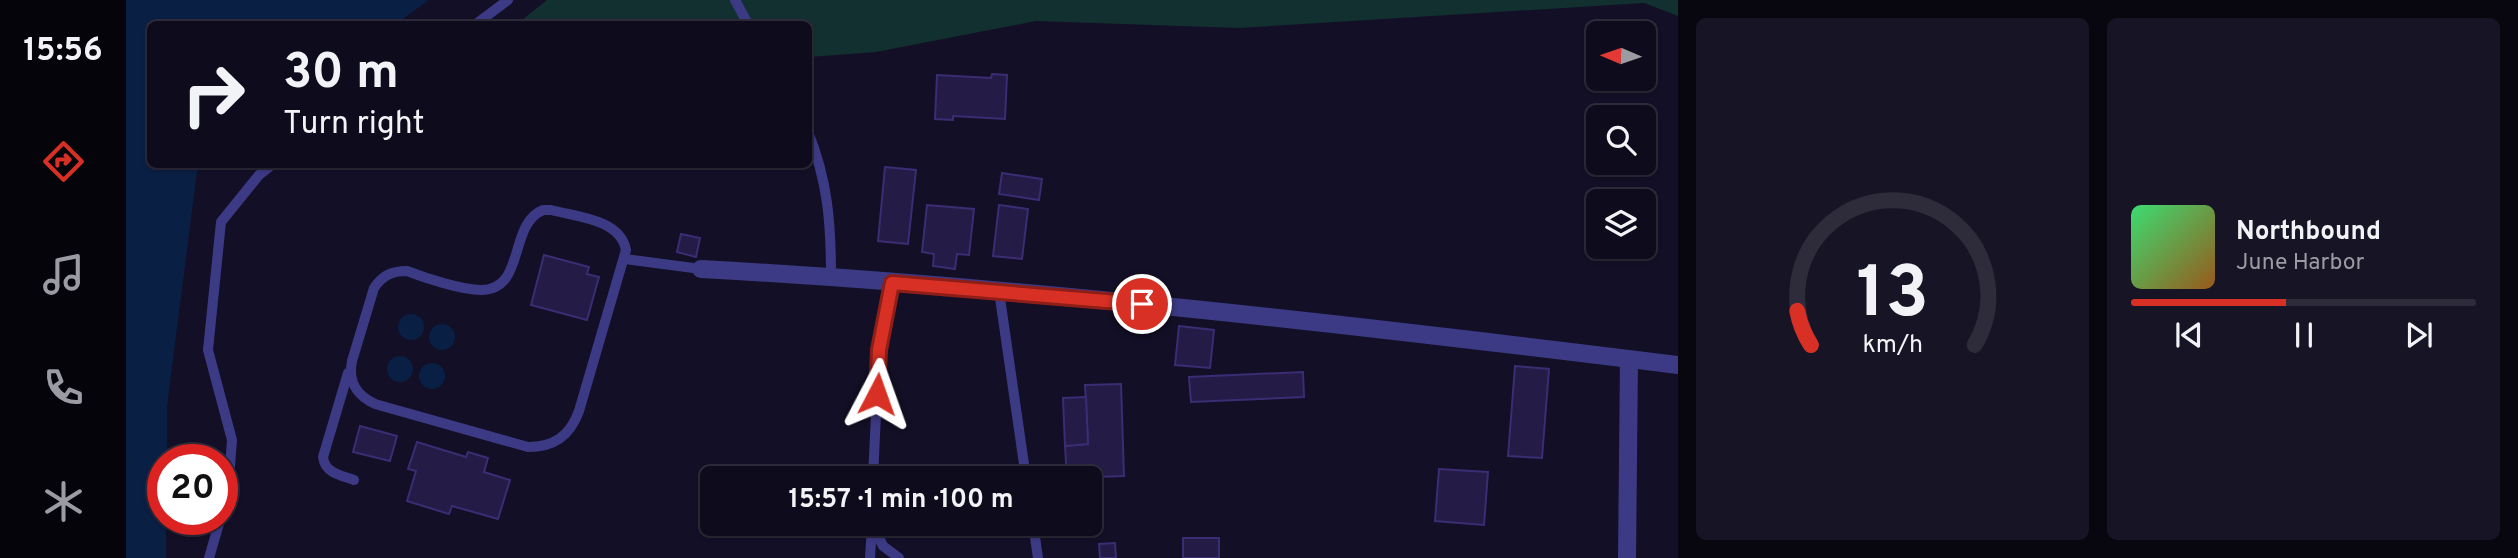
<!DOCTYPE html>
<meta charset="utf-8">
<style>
:root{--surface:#0e0b1c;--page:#171425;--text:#f1f3f6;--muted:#9b9ba3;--line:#2e2b3b;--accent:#d93025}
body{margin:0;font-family:Overpass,sans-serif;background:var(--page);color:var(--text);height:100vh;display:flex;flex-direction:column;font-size:26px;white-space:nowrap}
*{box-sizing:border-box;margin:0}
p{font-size:23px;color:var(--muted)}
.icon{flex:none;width:38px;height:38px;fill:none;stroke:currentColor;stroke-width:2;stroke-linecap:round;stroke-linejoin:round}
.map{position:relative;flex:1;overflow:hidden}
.side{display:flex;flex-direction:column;gap:18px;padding:18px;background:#08060f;width:840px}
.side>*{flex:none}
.guide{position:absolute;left:21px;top:21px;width:665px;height:147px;border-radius:10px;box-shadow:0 2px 5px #0004,0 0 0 2px var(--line);background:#0e0b1c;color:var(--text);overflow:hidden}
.needle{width:46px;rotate:272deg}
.fabs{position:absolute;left:1460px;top:21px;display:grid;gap:14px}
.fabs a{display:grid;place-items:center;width:70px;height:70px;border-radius:10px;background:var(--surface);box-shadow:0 2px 5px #0004,0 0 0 2px var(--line);font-size:35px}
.speed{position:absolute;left:21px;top:444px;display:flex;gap:14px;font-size:35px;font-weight:700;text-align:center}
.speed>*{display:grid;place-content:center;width:91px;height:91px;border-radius:50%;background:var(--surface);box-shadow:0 2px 5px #0004,0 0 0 2px var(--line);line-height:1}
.speed .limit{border:10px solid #d22;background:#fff;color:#111}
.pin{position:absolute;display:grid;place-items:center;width:60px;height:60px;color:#fff;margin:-30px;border:4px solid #fff;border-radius:50%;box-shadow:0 2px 7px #0007}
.me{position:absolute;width:77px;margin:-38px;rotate:4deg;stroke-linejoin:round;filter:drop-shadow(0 0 5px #0008)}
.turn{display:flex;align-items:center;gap:24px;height:147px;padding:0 21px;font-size:32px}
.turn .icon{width:91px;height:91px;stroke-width:2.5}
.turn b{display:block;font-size:49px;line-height:60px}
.side .card{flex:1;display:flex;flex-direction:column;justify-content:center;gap:10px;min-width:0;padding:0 24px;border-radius:10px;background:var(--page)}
.side .dial{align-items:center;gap:0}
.dial svg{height:182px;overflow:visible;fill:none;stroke:var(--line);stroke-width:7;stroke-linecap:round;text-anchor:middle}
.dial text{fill:var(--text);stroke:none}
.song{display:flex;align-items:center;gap:21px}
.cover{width:84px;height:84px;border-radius:10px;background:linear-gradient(135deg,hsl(140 70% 55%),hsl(30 70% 35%))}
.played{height:7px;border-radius:4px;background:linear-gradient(90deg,var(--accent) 45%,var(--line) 45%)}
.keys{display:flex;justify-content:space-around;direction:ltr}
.side .tiles{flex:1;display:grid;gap:18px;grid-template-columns:repeat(2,1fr)}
.trip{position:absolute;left:574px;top:466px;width:402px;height:70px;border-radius:10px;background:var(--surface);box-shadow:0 2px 5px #0004,0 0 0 2px var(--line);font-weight:700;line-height:70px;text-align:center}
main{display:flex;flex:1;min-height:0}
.tab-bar{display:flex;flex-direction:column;width:126px;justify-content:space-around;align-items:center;background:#06040b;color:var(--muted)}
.tab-bar .icon{width:49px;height:49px}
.tab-bar .active{color:var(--accent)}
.tab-bar b{font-size:32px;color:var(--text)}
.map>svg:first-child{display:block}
.green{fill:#12302f}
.water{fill:#0a1f44}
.building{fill:#241b47;stroke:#3b2d73;stroke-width:2}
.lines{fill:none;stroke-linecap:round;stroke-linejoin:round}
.lane{stroke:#3d3a85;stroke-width:10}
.street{stroke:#3d3a85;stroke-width:18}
.route-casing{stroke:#8d1f18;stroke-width:18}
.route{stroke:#d93025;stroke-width:12}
</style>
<main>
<nav class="tab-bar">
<b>15:56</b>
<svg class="icon active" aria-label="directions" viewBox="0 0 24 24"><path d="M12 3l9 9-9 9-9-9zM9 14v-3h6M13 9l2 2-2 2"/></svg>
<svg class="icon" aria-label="music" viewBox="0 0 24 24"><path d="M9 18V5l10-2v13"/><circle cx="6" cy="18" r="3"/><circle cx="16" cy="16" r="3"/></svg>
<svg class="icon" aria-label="phone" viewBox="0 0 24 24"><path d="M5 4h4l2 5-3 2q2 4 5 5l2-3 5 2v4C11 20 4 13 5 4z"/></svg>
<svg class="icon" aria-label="climate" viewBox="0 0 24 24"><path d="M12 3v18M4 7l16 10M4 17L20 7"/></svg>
</nav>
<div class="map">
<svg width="1552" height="558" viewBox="0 0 1552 558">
<rect width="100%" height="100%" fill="#130f26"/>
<!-- green -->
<path class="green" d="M421,0H1552V16L1518,3L1113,28L910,21L750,52L683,57L682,24H391Z"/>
<!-- water -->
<g class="water">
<path d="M0,0H303L270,24H24V164L80,165L71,171L41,407V460H37V520H40V558H0Z"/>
<circle cx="285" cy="327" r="13"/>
<circle cx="316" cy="337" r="13"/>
<circle cx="274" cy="369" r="13"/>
<circle cx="306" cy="376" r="13"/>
</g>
<!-- building -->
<g class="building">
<path d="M866,74L881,75L879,119L827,116V120L809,119L811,75L865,78Z"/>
<path d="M759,167L790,170L782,244L752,241Z"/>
<path d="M876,173L916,179L913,200L873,194Z"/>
<path d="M801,205L848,209L843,255L831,254L829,269L807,266L808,254L796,252Z"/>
<path d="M873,205L902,209L896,259L867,256Z"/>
<path d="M555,234L574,238L570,257L551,252Z"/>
<path d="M418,255L463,267L461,274L473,277L461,320L405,305Z"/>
<path d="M1053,326L1088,330L1084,368L1049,365Z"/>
<path d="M1389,366L1423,369L1416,458L1382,456Z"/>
<path d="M1177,372L1178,397L1065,402L1063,377Z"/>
<path d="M995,384L998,476L941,478L939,446L962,444L959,385Z"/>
<path d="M960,397L962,444L939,446L937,398Z"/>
<path d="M234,426L271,436L264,461L227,452Z"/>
<path d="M291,442L340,457L342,452L362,458L358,472L384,480L372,519L326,506L323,514L281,501L290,471L282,469Z"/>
<path d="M1313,469L1362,472L1358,525L1309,521Z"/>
<rect x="1057" y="538" width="36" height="20"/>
<path d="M989,543L990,558H974L973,544Z"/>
</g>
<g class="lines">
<!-- lane -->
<g class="lane">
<path d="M609,0L622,24"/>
<path d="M350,24L382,0"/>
<path d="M682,132C702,181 705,224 705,276"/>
<path d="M417,210H425C451,217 494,219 500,250L453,411C444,436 428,447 402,447L249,404C230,395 222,382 226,361L248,288C256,276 265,271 281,271C299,278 336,290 355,290C400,290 382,224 417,210Z"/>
<path d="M499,259L575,269"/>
<path d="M873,291L900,478"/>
<path d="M222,373L197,457C199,473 214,475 228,480"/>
<path d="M747,478L753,350L766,283"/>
<path d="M96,514L103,480L106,440L82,350L95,222L133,175L147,164"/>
<path d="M746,523L757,546L773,558"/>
<path d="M907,523L912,558"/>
<path d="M83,558L94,520"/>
<path d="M744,558L746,526"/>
</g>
<!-- street -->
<g class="street">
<path d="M575,269C902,287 1228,325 1552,365"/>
<path d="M1501,558L1503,359"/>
</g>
</g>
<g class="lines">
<!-- route casing -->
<g class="route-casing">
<path id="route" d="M751,394L753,350L766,283L1016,304"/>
</g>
<!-- route -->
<use href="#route" class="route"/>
</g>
</svg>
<div class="fabs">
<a><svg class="needle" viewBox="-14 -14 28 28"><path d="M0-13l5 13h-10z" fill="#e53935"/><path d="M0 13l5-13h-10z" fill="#9b9ba3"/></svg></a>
<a><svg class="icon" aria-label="search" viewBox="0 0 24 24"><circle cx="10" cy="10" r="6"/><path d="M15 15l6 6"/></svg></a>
<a><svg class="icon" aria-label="layers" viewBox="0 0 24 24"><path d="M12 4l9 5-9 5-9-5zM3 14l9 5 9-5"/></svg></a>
</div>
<div class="speed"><div class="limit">20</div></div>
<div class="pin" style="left:1016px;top:304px;background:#d93025"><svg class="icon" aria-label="arrive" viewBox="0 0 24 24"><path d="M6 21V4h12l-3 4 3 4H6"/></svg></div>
<svg class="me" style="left:751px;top:394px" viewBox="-20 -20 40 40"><path d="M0-17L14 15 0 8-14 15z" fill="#d93025" stroke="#fff" stroke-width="4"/></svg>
<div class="trip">15:57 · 1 min · 100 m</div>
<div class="guide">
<div class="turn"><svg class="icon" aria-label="right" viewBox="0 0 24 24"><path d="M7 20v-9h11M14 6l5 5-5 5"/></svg><div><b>30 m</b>Turn right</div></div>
</div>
</div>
<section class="side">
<div class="tiles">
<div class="card dial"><svg viewBox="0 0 100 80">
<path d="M14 69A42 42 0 1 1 86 69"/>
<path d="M14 69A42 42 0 0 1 8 54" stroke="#d93025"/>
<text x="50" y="56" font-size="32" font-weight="700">13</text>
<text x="50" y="72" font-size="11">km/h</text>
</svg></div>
<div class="card">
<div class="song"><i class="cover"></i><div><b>Northbound</b><p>June Harbor</p></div></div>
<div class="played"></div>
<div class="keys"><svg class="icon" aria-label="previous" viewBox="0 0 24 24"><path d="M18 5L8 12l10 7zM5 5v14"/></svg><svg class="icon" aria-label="pause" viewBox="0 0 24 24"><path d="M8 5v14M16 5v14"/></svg><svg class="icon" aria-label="next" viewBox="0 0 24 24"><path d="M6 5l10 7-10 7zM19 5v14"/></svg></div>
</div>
</div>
</section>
</main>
